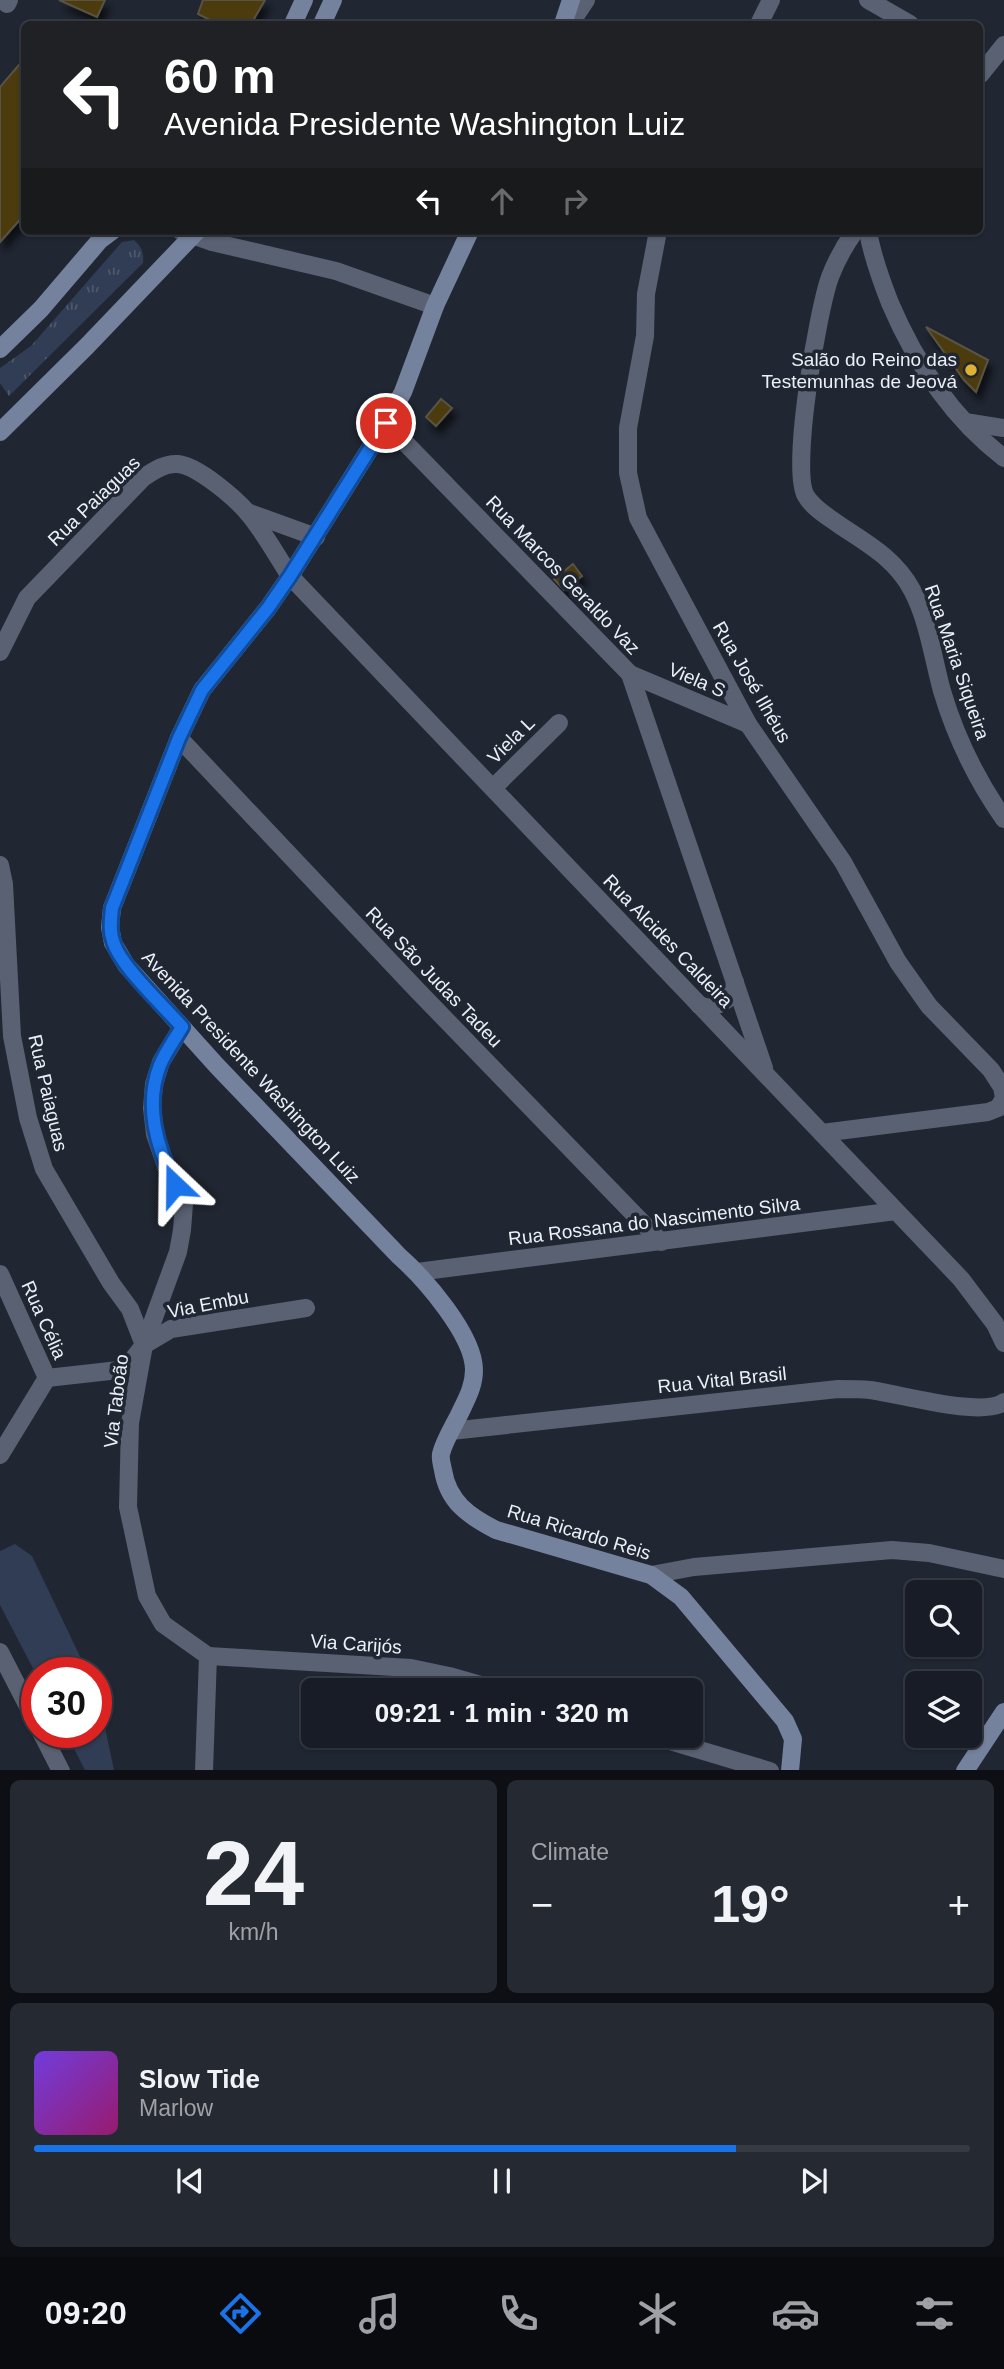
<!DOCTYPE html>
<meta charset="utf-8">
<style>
:root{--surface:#181c26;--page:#252932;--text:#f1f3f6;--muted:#9fa1a7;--line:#363a43;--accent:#1a73e8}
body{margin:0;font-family:Helvetica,sans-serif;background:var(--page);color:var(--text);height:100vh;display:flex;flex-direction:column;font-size:26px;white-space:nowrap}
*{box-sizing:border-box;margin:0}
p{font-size:23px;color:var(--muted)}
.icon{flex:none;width:38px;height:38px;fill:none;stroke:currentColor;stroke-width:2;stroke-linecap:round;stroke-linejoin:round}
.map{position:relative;height:1770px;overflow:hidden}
.panel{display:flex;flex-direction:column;gap:10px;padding:10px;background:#0d0f15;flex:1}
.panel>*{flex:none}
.hud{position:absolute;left:21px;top:21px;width:962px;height:214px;border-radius:10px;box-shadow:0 2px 5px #0004,0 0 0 2px var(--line);background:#202124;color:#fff;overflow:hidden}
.controls{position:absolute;left:905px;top:1580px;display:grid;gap:14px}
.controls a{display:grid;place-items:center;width:77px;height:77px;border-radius:10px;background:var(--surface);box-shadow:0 2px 5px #0004,0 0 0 2px var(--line);font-size:35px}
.speed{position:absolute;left:21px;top:1657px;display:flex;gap:14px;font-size:35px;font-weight:700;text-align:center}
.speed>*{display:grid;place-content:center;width:91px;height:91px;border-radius:50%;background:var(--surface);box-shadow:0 2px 5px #0004,0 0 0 2px var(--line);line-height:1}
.speed .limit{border:10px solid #d22;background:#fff;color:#111}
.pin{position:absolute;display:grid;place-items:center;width:60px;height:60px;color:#fff;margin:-30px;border:4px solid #fff;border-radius:50%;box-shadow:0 2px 7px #0007}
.me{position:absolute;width:77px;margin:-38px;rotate:337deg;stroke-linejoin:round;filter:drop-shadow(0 0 5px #0008)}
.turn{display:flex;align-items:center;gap:24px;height:147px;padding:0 28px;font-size:32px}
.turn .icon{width:91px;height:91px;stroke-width:2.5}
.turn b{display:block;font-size:49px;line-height:60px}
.lanes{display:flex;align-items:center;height:66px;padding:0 28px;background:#0003;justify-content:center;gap:35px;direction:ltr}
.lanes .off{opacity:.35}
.big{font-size:52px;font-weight:800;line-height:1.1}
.panel .tile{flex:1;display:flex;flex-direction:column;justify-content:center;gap:10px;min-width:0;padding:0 24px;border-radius:10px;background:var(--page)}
.panel .dial{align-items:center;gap:0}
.dial b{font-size:91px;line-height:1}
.song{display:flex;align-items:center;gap:21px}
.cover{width:84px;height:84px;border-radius:10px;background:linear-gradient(135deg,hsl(260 70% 55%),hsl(320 70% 35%))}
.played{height:7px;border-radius:4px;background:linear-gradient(90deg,var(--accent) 75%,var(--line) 75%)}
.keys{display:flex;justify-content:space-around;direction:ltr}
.heat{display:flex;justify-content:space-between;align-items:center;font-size:38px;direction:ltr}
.panel .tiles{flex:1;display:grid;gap:10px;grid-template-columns:1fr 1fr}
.tile:last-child{grid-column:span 2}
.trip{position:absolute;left:301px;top:1678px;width:402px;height:70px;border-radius:10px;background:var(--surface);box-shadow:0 2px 5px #0004,0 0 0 2px var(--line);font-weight:800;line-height:70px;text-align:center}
.tabs{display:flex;height:112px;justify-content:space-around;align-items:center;background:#0a0b0f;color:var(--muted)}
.tabs .icon{width:49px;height:49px}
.tabs .current{color:var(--accent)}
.tabs b{font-size:32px;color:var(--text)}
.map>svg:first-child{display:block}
.grass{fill:url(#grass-tufts)}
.green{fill:#313c55}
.building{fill:#4b3a0c;stroke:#595344;stroke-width:2;filter:url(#shadow)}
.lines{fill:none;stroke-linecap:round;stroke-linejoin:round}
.street{stroke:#596172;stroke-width:18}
.secondary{stroke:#75829d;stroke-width:18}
.route-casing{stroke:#114b97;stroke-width:18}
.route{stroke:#1a73e8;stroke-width:12}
.poi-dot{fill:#deb133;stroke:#202632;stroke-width:2.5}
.labels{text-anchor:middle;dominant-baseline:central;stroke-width:7;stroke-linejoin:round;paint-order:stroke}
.poi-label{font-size:19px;fill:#ebeff7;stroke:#202632;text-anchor:end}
.street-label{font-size:19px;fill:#ebeff7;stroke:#202632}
</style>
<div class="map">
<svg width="1004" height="1771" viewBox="0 0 1004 1771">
<defs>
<pattern id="grass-tufts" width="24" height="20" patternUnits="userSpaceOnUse" patternTransform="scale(1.75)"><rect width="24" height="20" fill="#313c55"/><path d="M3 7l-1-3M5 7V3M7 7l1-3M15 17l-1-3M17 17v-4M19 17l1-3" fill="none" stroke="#4f586e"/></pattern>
<filter id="shadow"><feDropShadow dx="4.5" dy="8" stdDeviation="3.5" flood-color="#0009"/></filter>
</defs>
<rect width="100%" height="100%" fill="#202632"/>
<!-- grass -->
<path class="grass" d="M134,240C142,247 144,253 143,263L9,396L0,383V368L31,346L122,242Z"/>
<!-- green -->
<g class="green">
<path d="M15,1544L32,1556L88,1673H37V1676L0,1605V1551Z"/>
<path d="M96,1703L104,1723L114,1770H85L66,1733L96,1732Z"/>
</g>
<!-- building -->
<g class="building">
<path d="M59,0H105L97,17Z"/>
<path d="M203,0H265L251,24H218L198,14Z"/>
<path d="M24,59V215L0,242V87Z"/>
<path d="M926,327L988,360L976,392L964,380Z"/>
<path d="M441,399L452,408L436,426L426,417Z"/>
<path d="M573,564L582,576L564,590L554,579Z"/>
</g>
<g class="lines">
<!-- street -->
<g class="street">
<path d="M868,0L910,24"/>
<path d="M7,4L9,0"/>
<path d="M570,24L586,0"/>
<path d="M759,24L771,0"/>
<path d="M980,75L1004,45"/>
<path d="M181,231L212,242L336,271L435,306"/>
<path d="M658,231L646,294L645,336L628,428V473L638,518L748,724L843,862L898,962L929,1006L991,1070L1002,1087L1004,1098"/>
<path d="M855,231C845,245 836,261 830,277C818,310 790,470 806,496C813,508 827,516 838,524C866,543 895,558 912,590C928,620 933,658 942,691C956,738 976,779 1004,819"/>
<path d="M868,231C872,256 881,280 890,303C916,364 951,417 1004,458"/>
<path d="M965,422L1004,428"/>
<path d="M386,423L630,674L764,1068"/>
<path d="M247,512L316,537"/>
<path d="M0,652L27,598L143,478C153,471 165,463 178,464C198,466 235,498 248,513C264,532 277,556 290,576L961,1279L995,1324L1004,1343"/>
<path d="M630,674L748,724"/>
<path d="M179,738L416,989L661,1242"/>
<path d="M493,788L559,723"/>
<path d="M0,865L4,884L12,1036L28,1118L44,1169L111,1283L130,1309L144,1345"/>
<path d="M699,1005L709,1008C724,1003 734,998 735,982"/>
<path d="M182,1027L161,1062L154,1084L152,1108L155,1134L166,1166L184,1204L182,1230L178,1252L144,1345L130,1423L128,1507L147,1596L163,1624L208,1656L204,1771"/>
<path d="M822,1133L988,1112L998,1108L1004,1099"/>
<path d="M417,1272L896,1211"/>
<path d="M0,1274L47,1378L0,1455"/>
<path d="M47,1378L119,1370L129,1364L144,1345L171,1329L306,1308"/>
<path d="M451,1431L838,1389C848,1389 860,1389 870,1390C900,1394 982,1418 1004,1402"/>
<path d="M651,1575L694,1567L892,1550L929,1553L1004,1569"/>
<path d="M0,1652L37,1724"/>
<path d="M208,1656L411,1668L449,1676L498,1690"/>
<path d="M41,1732L61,1771"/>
<path d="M653,1736L770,1771"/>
</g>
<!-- secondary -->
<g class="secondary">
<path d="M293,24L304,0"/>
<path d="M322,24L333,0"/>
<path d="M563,24L571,0"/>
<path d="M470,231L435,306L403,392L386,423L290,576L268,608L202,690L179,738L112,908L110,927L113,943L126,965L217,1066L399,1256C424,1278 474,1335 474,1370C474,1387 466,1400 459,1415C453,1427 444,1441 441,1454C440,1459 442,1465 443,1470C448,1502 469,1516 496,1530L651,1575L681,1597L785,1721L793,1739L790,1771"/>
<path d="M0,349L41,309L100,240L112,231"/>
<path d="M0,432L87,346L197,231"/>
<path d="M965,1771L1004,1712"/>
</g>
</g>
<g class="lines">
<!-- route casing -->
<g class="route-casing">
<path id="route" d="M175,1185C157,1147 144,1106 160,1065C166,1051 175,1039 182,1027C164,1006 120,966 113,941C109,930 111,919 112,908L179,738L202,690L268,608L290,576L386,423"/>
</g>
<!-- route -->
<use href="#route" class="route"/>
</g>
<!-- markers -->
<circle class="poi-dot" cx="971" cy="370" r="7"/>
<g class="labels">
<!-- poi labels -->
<g class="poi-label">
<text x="957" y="359">Salão do Reino das<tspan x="957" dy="22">Testemunhas de Jeová</tspan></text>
</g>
<!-- street labels -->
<g class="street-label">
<text transform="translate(94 501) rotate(-44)">Rua Paiaguas</text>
<text transform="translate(563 575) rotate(46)">Rua Marcos Geraldo Vaz</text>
<text transform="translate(957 662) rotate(71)">Rua Maria Siqueira</text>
<text transform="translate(697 680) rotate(23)">Viela S</text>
<text transform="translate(752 682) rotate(60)">Rua José Ilhéus</text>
<text transform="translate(511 740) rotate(-45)">Viela L</text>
<text transform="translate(668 941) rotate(46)">Rua Alcides Caldeira</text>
<text transform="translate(434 977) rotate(46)">Rua São Judas Tadeu</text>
<text transform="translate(251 1067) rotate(47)">Avenida Presidente Washington Luiz</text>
<text transform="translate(48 1093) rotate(77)">Rua Paiaguas</text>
<text transform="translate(654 1221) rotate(-7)">Rua Rossana do Nascimento Silva</text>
<text transform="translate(208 1304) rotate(-11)">Via Embu</text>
<text transform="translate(44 1320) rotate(66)">Rua Célia</text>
<text transform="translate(722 1380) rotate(-6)">Rua Vital Brasil</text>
<text transform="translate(116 1401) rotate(-83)">Via Taboão</text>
<text transform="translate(579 1532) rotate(17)">Rua Ricardo Reis</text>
<text transform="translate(356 1644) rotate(4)">Via Carijós</text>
</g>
</g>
</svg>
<div class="controls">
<a><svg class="icon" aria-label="search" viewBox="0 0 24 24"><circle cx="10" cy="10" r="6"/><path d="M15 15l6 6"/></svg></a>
<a><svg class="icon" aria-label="layers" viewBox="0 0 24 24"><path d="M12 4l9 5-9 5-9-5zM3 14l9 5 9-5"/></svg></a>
</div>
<div class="speed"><div class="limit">30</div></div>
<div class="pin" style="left:386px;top:423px;background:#d93025"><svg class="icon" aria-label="arrive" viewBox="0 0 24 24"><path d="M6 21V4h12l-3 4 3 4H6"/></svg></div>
<svg class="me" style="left:175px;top:1185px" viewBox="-20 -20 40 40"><path d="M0-17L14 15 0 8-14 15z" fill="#1a73e8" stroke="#fff" stroke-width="4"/></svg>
<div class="trip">09:21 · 1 min · 320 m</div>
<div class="hud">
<div class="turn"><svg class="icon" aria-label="left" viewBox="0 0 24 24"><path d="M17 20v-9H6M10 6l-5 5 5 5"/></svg><div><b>60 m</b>Avenida Presidente Washington Luiz</div></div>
<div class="lanes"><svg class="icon" aria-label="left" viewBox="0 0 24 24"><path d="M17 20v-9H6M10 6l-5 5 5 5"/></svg><svg class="icon off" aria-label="ahead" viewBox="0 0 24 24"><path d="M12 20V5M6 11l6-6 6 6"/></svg><svg class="icon off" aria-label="right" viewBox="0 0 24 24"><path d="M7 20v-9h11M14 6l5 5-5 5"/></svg></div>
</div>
</div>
<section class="panel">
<div class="tiles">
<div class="tile dial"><b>24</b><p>km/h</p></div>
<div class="tile"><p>Climate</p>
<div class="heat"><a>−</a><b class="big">19°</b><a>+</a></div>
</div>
<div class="tile">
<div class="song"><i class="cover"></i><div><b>Slow Tide</b><p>Marlow</p></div></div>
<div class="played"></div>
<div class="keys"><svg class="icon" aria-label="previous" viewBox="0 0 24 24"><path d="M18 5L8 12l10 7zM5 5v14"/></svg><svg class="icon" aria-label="pause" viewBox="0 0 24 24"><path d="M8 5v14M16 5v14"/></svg><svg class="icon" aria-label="next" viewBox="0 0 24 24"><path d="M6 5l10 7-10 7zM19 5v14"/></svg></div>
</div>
</div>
</section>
<nav class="tabs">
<b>09:20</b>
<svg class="icon current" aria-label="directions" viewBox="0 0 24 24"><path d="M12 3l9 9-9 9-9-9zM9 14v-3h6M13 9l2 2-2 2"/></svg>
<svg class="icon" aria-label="music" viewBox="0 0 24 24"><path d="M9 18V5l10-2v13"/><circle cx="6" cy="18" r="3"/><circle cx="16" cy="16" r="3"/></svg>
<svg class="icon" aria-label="phone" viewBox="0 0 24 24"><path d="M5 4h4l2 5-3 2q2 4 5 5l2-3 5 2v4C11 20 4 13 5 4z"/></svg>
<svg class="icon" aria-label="climate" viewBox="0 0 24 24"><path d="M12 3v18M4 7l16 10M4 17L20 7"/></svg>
<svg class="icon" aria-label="car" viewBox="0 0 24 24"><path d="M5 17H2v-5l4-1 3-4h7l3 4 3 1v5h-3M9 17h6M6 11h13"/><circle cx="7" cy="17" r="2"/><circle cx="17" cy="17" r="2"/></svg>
<svg class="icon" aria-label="filters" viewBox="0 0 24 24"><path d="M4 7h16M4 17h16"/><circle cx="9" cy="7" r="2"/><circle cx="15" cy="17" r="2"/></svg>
</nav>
